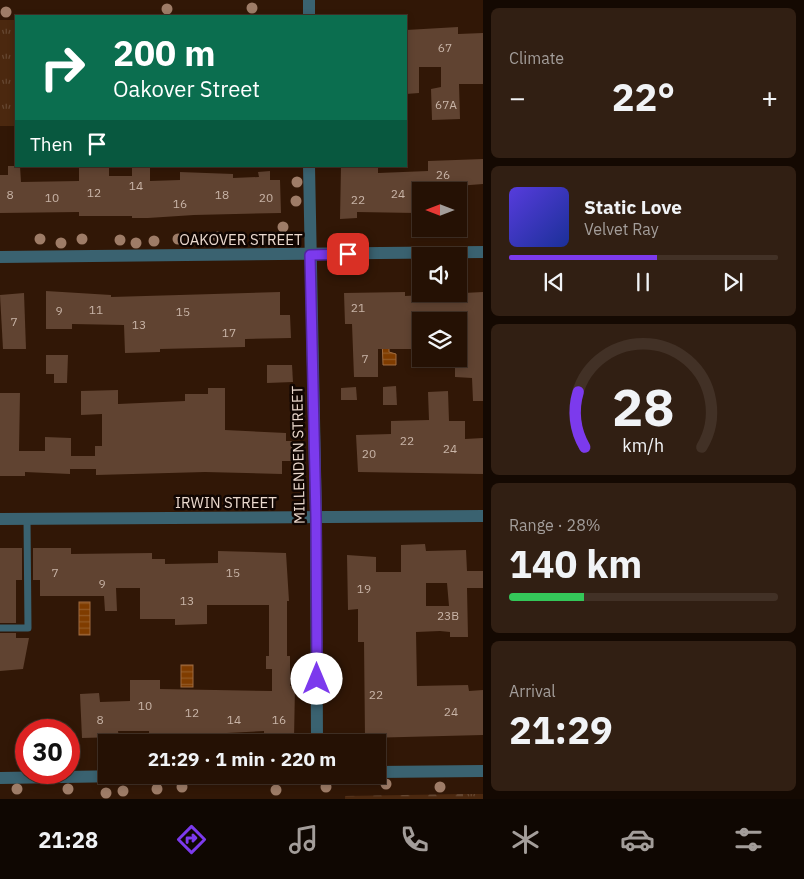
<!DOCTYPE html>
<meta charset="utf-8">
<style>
:root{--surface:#251104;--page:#311f13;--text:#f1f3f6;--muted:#a39d9a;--line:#423126;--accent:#7c3aed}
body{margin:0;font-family:"IBM Plex Sans",sans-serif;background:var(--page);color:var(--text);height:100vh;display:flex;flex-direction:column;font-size:19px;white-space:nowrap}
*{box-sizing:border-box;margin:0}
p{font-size:16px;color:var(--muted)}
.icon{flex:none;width:28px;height:28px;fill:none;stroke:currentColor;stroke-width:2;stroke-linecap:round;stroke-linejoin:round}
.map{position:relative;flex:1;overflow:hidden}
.drawer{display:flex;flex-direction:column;gap:8px;padding:8px;background:#140902;width:321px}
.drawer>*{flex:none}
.top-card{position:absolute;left:15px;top:15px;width:392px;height:152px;border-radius:0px;box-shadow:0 2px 8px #0003,0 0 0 1px var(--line);background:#0b6e4f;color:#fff;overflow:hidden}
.needle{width:32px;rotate:270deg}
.controls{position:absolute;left:412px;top:182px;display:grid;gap:10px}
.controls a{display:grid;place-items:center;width:55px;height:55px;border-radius:0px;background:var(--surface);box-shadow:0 2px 8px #0003,0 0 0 1px var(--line);font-size:25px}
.speed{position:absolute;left:15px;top:719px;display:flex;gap:10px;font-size:25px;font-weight:700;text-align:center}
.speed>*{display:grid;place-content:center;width:65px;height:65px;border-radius:50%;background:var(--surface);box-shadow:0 2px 8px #0003,0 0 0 1px var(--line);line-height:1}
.speed .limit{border:8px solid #d22;background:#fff;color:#111}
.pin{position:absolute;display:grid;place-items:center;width:42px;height:42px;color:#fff;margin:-21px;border-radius:10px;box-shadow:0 2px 8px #0006}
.me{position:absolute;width:55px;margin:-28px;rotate:0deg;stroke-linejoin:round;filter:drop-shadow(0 0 4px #0008)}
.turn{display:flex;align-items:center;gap:18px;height:105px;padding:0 15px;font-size:22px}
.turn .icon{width:65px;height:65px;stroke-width:2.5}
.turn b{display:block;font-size:35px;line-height:42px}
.then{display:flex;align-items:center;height:48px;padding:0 15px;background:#0003;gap:10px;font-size:19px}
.big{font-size:38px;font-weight:700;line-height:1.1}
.drawer .tile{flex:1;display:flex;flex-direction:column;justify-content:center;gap:8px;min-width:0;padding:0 18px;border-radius:8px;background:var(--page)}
.drawer .dial{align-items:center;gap:0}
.dial svg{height:130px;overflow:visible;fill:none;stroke:var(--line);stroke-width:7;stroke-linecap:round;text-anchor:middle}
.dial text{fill:var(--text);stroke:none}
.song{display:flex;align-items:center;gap:15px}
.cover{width:60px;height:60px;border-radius:8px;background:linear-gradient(135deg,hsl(250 70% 55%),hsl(230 70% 35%))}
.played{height:5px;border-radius:2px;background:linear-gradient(90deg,var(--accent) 55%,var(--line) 55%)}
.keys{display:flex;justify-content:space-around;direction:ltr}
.heat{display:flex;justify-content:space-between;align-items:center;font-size:28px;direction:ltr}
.charge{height:8px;border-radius:4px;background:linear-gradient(90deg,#34c759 28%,var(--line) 0)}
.trip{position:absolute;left:98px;top:734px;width:288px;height:50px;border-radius:0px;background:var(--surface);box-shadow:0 2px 8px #0003,0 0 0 1px var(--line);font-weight:700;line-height:50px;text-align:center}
.dock{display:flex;height:80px;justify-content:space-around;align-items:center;background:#0f0702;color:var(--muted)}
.dock .icon{width:35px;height:35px}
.dock .active{color:var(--accent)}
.dock b{font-size:22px;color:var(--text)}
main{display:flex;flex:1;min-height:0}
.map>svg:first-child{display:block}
.grass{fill:url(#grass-tufts)}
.forest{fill:url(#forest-firs)}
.water{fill:url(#water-rules);stroke:#9f6b3e}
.building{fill:#604331;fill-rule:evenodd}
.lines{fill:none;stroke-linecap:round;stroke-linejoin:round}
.service{stroke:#3a6270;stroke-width:7}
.minor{stroke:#3a6270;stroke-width:12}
.tree{fill:#9e7c67}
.route-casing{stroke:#51269a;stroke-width:12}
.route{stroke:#7c3aed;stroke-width:9}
.labels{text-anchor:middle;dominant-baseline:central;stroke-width:5;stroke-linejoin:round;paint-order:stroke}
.number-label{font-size:12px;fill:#c8b4a7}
.street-label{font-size:15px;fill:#ebd9ce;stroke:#110602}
</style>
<main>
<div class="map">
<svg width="483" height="799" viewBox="0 0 483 799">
<defs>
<pattern id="grass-tufts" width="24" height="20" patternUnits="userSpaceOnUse" patternTransform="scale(1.25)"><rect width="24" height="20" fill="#4b280f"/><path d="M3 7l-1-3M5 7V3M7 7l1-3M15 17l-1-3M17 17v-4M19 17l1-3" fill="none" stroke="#654731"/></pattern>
<pattern id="forest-firs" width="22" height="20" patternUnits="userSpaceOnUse" patternTransform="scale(1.25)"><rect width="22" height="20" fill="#4b280f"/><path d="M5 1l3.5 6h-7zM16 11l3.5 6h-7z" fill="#654731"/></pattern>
<pattern id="water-rules" width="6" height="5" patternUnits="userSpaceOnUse" patternTransform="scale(1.25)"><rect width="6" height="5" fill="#7f3c00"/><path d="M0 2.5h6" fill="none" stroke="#915824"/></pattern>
</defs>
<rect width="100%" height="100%" fill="#311706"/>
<!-- grass -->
<g class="grass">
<rect x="0" y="20" width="16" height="106"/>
<rect x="463" y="794" width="20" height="5"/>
</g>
<!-- forest -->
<path class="forest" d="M463,794V799H345V796Z"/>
<!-- water -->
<g class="water">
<path d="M382,337H389V352L396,354V365H383Z"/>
<rect x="79" y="602" width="11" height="33"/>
<rect x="181" y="665" width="12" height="22"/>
</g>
<!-- building -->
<g class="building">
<path d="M458,27V34L483,33V84H459L460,119L432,120L431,89L441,87V67H419V93L406,94V30Z"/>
<path d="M483,159V184L457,186V191H415L416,213L357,212V218L340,219L341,166H378V173L428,171V161Z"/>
<path d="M8,166H20L21,182L79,181V167H109V176H132V167L150,166V181L180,180V172L233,174V178L259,177L258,172L270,171V180H280L281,213L194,215L148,218H132V216H79V212L0,213V175H8Z"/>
<path d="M46,291L111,295V297L280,292V315H290L291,338L245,339V347L160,349V352L125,353L124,325L72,324V329H46Z"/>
<path d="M405,292V296L483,292V401H473L472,378L455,377V359H459V321L421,320V349H378V377H354L352,324H345L344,293Z"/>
<path d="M24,293L26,349H3L0,295Z"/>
<path d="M46,355H68L67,383H54V374H46Z"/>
<path d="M267,365H292L293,382L267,383Z"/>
<path d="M396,386L397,405H383V387Z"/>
<path d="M356,387L357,400H341V388Z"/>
<path d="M208,388H225V430L286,433V441H292V461H282V474L205,472L96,475V469H70V474L25,472V476H0V393H20L19,451H45V437L71,438V456H95V446H102V414L81,415V391L118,390V404L185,401V394H208Z"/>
<path d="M448,391L449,421H465V439L483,438V474L358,472L356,435L391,434V421L429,420L428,392Z"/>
<path d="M425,544L426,551L466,550L467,571H483V588H467L468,637H450V632L440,631L416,632L417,686L468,685L469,691L483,690V735L365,738L364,642H358V609L348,610L347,555L376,557V572H401V545ZM426,583H447L449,606H426Z"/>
<path d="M0,548H22V580H16V623H0Z"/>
<path d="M33,548H71V554L152,553V559H165V564L218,563V551L286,553L289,601H287V656H290V686H295L294,739H264V731L227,733V742H213V737L177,738V734H149V731H118L119,737L82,738L80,694L99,693L100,702L130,701V680H160V689L272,691V669H266V656H269V605H207V624L175,625V619H140V588H116L117,611H105L104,596H40V580H33Z"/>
<path d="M0,633H16V638H29L23,669L0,671Z"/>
</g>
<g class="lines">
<!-- service -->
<path class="service" d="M0,628H28L27,519"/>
<!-- minor -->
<g class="minor">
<path d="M309,0V16"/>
<path d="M309,166L316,518L317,742"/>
<path d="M0,257L483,252"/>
<path d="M0,519L483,516"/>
<path d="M376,772L483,771"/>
<path d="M0,778L189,775"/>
</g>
</g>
<!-- trees -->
<g class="tree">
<circle cx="252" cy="8" r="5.5"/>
<circle cx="167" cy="9" r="5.5"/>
<circle cx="6" cy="12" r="5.5"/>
<circle cx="297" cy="182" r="5.5"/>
<circle cx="296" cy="201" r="5.5"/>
<circle cx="283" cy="227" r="5.5"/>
<circle cx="218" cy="237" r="5.5"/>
<circle cx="233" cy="238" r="5.5"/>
<circle cx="264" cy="238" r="5.5"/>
<circle cx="277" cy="238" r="5.5"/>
<circle cx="40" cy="239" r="5.5"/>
<circle cx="82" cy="239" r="5.5"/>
<circle cx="178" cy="239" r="5.5"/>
<circle cx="199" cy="239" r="5.5"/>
<circle cx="120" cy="240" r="5.5"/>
<circle cx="154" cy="241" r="5.5"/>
<circle cx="61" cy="243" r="5.5"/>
<circle cx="136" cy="243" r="5.5"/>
<circle cx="386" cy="784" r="5.5"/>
<circle cx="182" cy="787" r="5.5"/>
<circle cx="326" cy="787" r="5.5"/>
<circle cx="440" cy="787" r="5.5"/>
<circle cx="17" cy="789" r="5.5"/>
<circle cx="68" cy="789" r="5.5"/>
<circle cx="157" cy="789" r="5.5"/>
<circle cx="276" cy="790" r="5.5"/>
<circle cx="123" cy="791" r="5.5"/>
<circle cx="106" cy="793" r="5.5"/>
</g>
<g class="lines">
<!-- route casing -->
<g class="route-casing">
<path id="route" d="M317,679L316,518L310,255L348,254"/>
</g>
<!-- route -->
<use href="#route" class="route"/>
</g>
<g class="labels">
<!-- number labels -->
<g class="number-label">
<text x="445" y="47">67</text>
<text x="446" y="104">67A</text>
<text x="443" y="174">26</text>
<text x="136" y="185">14</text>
<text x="94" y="192">12</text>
<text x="398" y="193">24</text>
<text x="10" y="194">8</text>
<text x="222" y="194">18</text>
<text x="52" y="197">10</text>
<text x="266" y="197">20</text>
<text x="358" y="199">22</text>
<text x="180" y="203">16</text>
<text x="358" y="307">21</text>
<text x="96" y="309">11</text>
<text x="59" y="310">9</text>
<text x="183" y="311">15</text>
<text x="14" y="321">7</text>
<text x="139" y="324">13</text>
<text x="229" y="332">17</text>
<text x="365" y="358">7</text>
<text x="407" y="440">22</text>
<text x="450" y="448">24</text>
<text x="369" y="453">20</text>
<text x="55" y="572">7</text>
<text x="233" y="572">15</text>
<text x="102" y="583">9</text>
<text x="364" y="588">19</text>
<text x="187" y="600">13</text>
<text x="448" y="615">23B</text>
<text x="376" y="694">22</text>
<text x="145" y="705">10</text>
<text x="451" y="711">24</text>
<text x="192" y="712">12</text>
<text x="100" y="719">8</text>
<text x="234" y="719">14</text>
<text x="279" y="719">16</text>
</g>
<!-- street labels -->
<g class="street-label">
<text x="241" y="239">OAKOVER STREET</text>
<text transform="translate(298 455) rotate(-91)">MILLENDEN STREET</text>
<text x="226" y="502">IRWIN STREET</text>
</g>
</g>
</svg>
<div class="controls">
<a><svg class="needle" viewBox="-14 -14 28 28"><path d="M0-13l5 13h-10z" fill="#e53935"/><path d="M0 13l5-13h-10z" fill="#a39d9a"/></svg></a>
<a><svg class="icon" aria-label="sound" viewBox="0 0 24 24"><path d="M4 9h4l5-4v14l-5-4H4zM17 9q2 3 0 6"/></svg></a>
<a><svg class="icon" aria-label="layers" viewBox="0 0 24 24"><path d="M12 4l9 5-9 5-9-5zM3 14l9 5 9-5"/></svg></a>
</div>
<div class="speed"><div class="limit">30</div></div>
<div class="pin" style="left:348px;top:254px;background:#d93025"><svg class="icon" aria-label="arrive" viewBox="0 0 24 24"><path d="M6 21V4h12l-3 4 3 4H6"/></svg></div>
<svg class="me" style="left:317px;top:679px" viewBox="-20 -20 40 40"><circle r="19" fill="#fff"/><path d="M0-13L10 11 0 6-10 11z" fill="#7c3aed"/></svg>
<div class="trip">21:29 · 1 min · 220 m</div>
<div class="top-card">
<div class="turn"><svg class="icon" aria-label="right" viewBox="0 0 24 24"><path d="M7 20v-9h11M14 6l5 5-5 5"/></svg><div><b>200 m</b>Oakover Street</div></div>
<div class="then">Then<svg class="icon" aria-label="arrive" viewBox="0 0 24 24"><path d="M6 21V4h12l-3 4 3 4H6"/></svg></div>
</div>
</div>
<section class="drawer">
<div class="tile"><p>Climate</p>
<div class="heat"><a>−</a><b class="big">22°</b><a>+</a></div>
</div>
<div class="tile">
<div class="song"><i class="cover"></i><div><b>Static Love</b><p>Velvet Ray</p></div></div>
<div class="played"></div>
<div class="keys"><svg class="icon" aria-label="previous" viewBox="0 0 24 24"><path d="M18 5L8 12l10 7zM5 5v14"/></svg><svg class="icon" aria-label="pause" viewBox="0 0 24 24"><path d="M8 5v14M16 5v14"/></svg><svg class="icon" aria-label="next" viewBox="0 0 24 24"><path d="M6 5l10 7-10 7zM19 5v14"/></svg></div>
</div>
<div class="tile dial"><svg viewBox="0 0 100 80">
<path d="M14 69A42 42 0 1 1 86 69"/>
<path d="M14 69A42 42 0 0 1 10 35" stroke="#7c3aed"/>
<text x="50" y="56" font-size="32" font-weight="700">28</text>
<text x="50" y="72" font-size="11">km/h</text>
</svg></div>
<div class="tile"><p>Range · 28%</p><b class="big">140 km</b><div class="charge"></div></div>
<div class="tile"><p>Arrival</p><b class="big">21:29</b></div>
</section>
</main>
<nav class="dock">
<b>21:28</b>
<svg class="icon active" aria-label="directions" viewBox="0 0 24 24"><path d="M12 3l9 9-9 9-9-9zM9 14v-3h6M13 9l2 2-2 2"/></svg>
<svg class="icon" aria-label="music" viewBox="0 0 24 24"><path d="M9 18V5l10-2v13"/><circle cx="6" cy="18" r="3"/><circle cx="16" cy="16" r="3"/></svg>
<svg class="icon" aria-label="phone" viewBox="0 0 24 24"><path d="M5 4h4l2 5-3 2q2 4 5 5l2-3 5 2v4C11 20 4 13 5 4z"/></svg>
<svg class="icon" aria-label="climate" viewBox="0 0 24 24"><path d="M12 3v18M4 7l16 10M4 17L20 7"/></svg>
<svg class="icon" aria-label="car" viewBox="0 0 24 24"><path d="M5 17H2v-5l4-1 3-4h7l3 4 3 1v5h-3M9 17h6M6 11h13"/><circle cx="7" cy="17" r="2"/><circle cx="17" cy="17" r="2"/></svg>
<svg class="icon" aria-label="filters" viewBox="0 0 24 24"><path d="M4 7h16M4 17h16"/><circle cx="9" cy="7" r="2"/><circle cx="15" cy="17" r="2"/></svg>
</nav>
